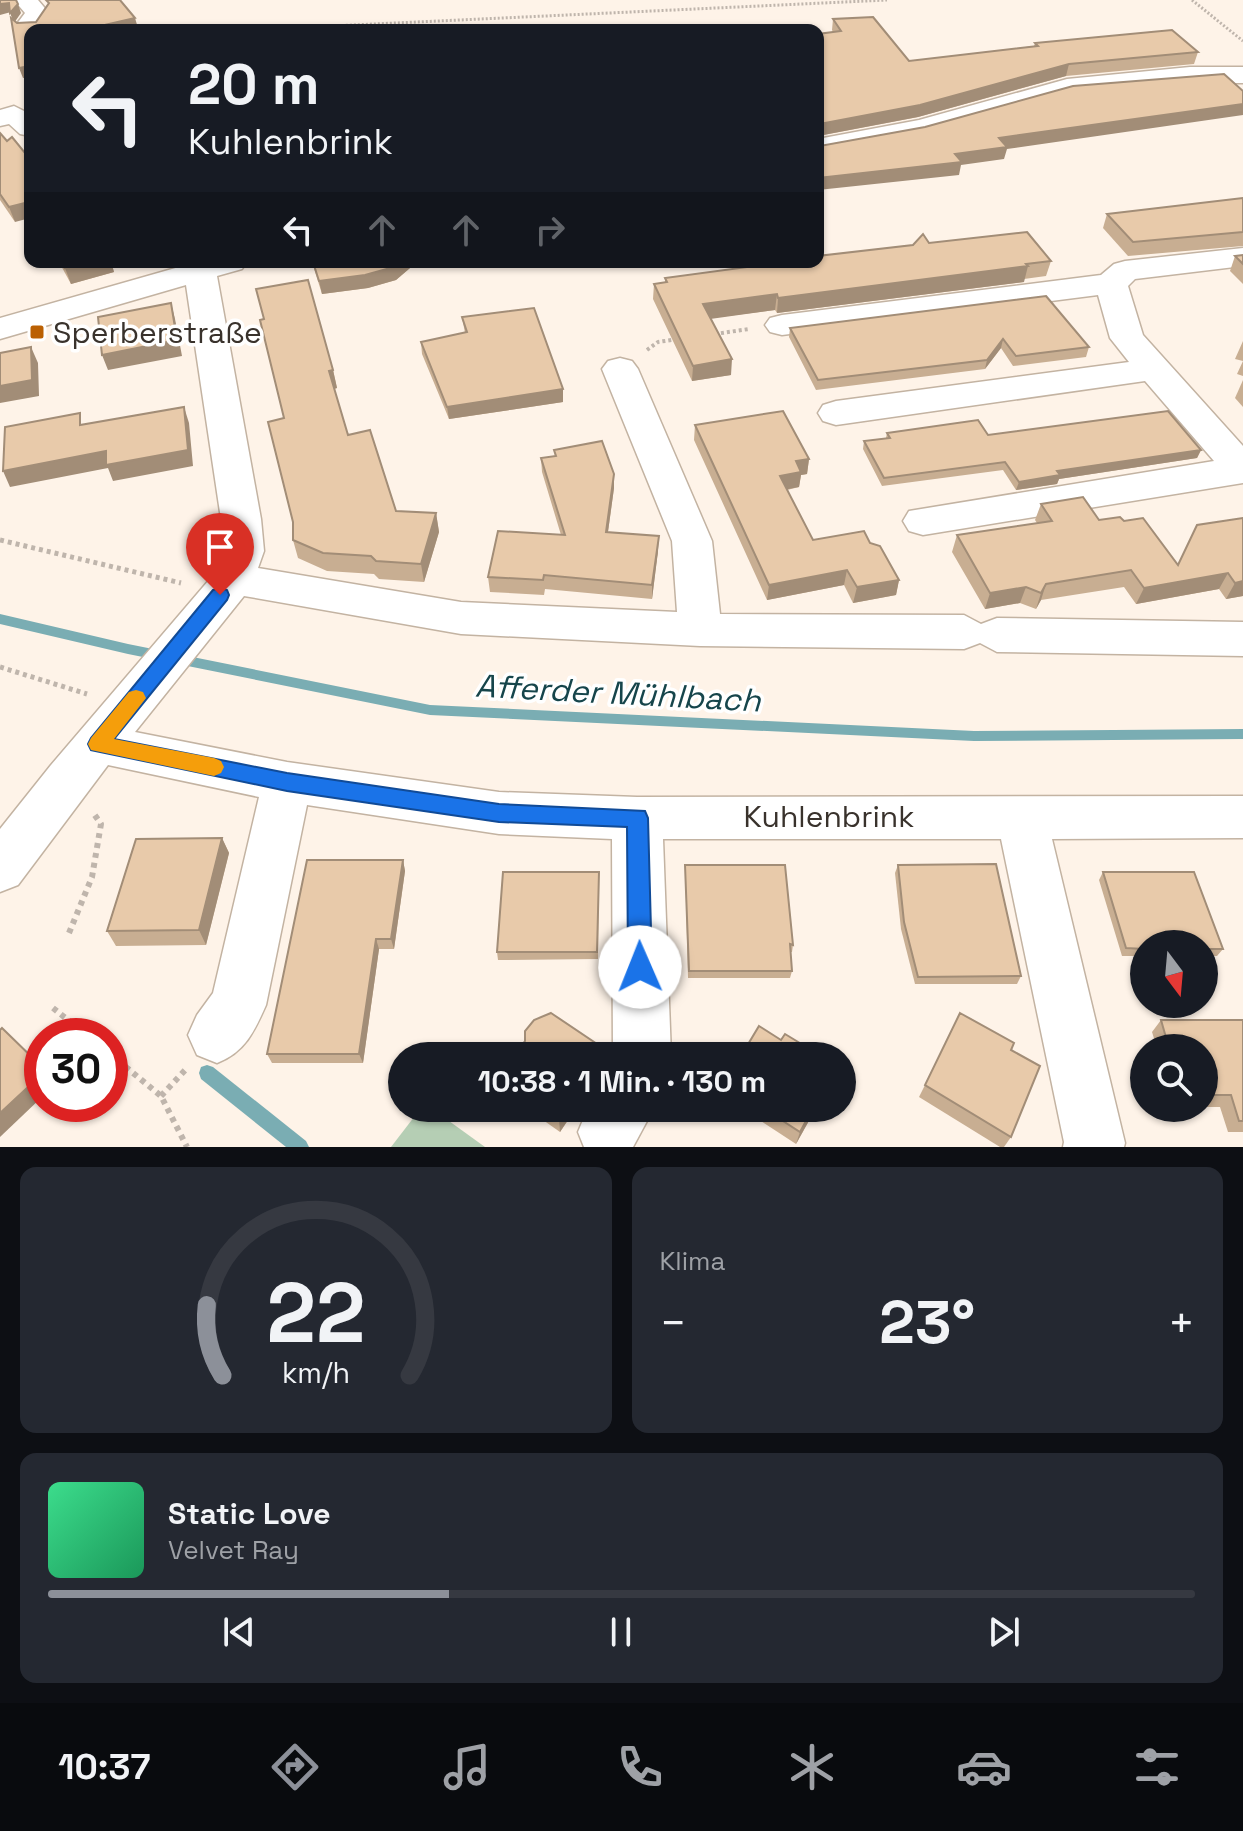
<!DOCTYPE html>
<html lang="de">
<meta charset="utf-8">
<style>
:root{--surface:#171b24;--page:#242831;--text:#f1f3f6;--muted:#9ea1a6;--line:#363941;--accent:#8c9099}
body{margin:0;font-family:"Space Grotesk",sans-serif;background:var(--page);color:var(--text);height:100vh;display:flex;flex-direction:column;font-size:30px;white-space:nowrap}
*{box-sizing:border-box;margin:0}
p{font-size:26px;color:var(--muted)}
.icon{flex:none;width:44px;height:44px;fill:none;stroke:currentColor;stroke-width:2;stroke-linecap:round;stroke-linejoin:round}
.map{position:relative;height:1147px;overflow:hidden}
.panel{display:flex;flex-direction:column;gap:20px;padding:20px;background:#0d0f14;flex:1}
.panel>*{flex:none}
.hud{position:absolute;left:24px;top:24px;width:800px;height:244px;border-radius:16px;box-shadow:0 2px 6px #0004;background:#171b24;color:var(--text);overflow:hidden}
.needle{width:52px;rotate:164deg}
.controls{position:absolute;left:1130px;top:930px;display:grid;gap:16px}
.controls a{display:grid;place-items:center;width:88px;height:88px;border-radius:50%;background:var(--surface);box-shadow:0 2px 6px #0004;font-size:40px}
.speed{position:absolute;left:24px;top:1018px;display:flex;gap:16px;font-size:40px;font-weight:700;text-align:center}
.speed>*{display:grid;place-content:center;width:104px;height:104px;border-radius:50%;background:var(--surface);box-shadow:0 2px 6px #0004;line-height:1}
.speed .limit{border:12px solid #d22;background:#fff;color:#111}
.pin{position:absolute;display:grid;place-items:center;width:68px;height:68px;color:#fff;margin:-82px -34px;border-radius:50% 50% 50% 0;rotate:-45deg;box-shadow:0 0 8px #0007}
.pin .icon{rotate:45deg}
.me{position:absolute;width:88px;margin:-44px;rotate:359deg;stroke-linejoin:round;filter:drop-shadow(0 0 6px #0008)}
.turn{display:flex;align-items:center;gap:28px;height:168px;padding:0 32px;font-size:36px}
.turn .icon{width:104px;height:104px;stroke-width:2.5}
.turn b{display:block;font-size:56px;line-height:68px}
.lanes{display:flex;align-items:center;height:76px;padding:0 32px;background:#0003;justify-content:center;gap:40px;direction:ltr}
.lanes .off{opacity:.35}
.big{font-size:60px;font-weight:700;line-height:1.1}
.panel .card{flex:1;display:flex;flex-direction:column;justify-content:center;gap:12px;min-width:0;padding:0 28px;border-radius:16px;background:var(--page)}
.panel .dial{align-items:center;gap:0}
.dial svg{height:208px;overflow:visible;fill:none;stroke:var(--line);stroke-width:7;stroke-linecap:round;text-anchor:middle}
.dial text{fill:var(--text);stroke:none}
.song{display:flex;align-items:center;gap:24px}
.cover{width:96px;height:96px;border-radius:12px;background:linear-gradient(135deg,hsl(150 70% 55%),hsl(150 70% 35%))}
.played{height:8px;border-radius:4px;background:linear-gradient(90deg,var(--accent) 35%,var(--line) 35%)}
.keys{display:flex;justify-content:space-around;direction:ltr}
.heat{display:flex;justify-content:space-between;align-items:center;font-size:44px;direction:ltr}
.panel .tiles{flex:1;display:grid;gap:20px;grid-template-columns:1fr 1fr}
.card:last-child{grid-column:span 2}
.trip{position:absolute;left:388px;top:1042px;width:468px;height:80px;border-radius:40px;background:var(--surface);box-shadow:0 2px 6px #0004;font-weight:700;line-height:80px;text-align:center}
.menu{display:flex;height:128px;justify-content:space-around;align-items:center;background:#090b0e;color:var(--muted)}
.menu .icon{width:56px;height:56px}
.menu .active{color:var(--accent)}
.menu b{font-size:36px;color:var(--text)}
.map>svg:first-child{display:block}
.green{fill:#b5ceb4}
.lines{fill:none;stroke-linecap:round;stroke-linejoin:round}
.stream{fill:#7aadb3;fill-rule:evenodd}
.minor-casing{stroke:#c3b3a2;stroke-width:3}
.path-far3{stroke:#bfb5ac;stroke-width:3;stroke-dasharray:2 2;stroke-linecap:butt}
.path-far2{stroke:#bfb5ac;stroke-width:4;stroke-dasharray:3 3;stroke-linecap:butt}
.path-far1{stroke:#bfb5ac;stroke-width:5;stroke-dasharray:4 4;stroke-linecap:butt}
.path{stroke:#bfb5ac;stroke-width:6;stroke-dasharray:5 5;stroke-linecap:butt}
.minor{fill:#fff;fill-rule:evenodd}
.wall{fill:#c8ae92}
.shaded-wall{fill:#a28d77}
.building{fill:#e8caaa;stroke:#a28d77;stroke-width:2}
.route{fill:#1a73e8;stroke:#114b97;stroke-width:2}
.slow{fill:#f59e0b}
.poi-dot{fill:#bb6002;stroke:#fff;stroke-width:3}
.labels{text-anchor:middle;dominant-baseline:central;stroke-width:7;stroke-linejoin:round;paint-order:stroke}
.poi-label{font-size:30px;fill:#39322c;stroke:#fff;text-anchor:start}
.street-label{font-size:30px;fill:#39322c;stroke:#fff}
.water-label{font-size:32px;font-style:italic;fill:#16454b;stroke:#fff}
</style>
<div class="map">
<svg width="1243" height="1147" viewBox="0 0 1243 1147">
<rect width="100%" height="100%" fill="#fef3e8"/>
<!-- green -->
<path class="green" d="M421,1108H431L485,1147H391Z"/>
<g class="lines">
<!-- stream -->
<g class="stream">
<path d="M0,614L128,644L430,705L974,731L1243,729V739L974,741L430,715L128,654L0,624Z"/>
<path d="M207,1065L213,1067L306,1141L309,1147H286L201,1079L199,1073L201,1067Z"/>
</g>
<!-- minor casing -->
<g class="minor-casing">
<g id="minor">
<path d="M14,0H38L49,13L37,30H20L16,25L25,13Z"/>
<path d="M1190,67H1243V83H1190L1069,95L922,136L818,155V139L919,120L1067,79Z"/>
<path d="M14,106L30,114V136L20,134L9,124L0,126V110Z"/>
<path d="M1243,248V266L1135,279L1128,286L1143,335L1243,446V483L923,535L909,531L903,521L909,511L1214,461L1145,381L836,425L823,421L818,413L823,405L836,401L1129,362L1110,338L1098,295L782,335L770,332L765,325L770,318L782,315L1101,275L1114,264L1125,261Z"/>
<path d="M176,262H247L242,269L217,276L261,519L264,551L258,568L461,602L677,612L672,541L602,369L608,361L620,358L632,361L638,369L712,541L720,614L964,615L981,624L997,618L1243,622V656L997,652L980,643L964,649L700,646L461,634L244,596L135,732L287,762L499,792L637,797L1243,796V838L1052,839L1125,1143L1124,1147H1063L1064,1142L1001,839H663L671,1056H613L612,839L499,834L307,805L266,1005C254,1032 245,1052 217,1063L197,1055L188,1035L197,1015L213,993L259,797L108,765L18,885L0,892V829L51,765L215,573L222,551L221,519L186,285L0,339V318L179,267Z"/>
<path d="M588,1108H654L633,1147H584L578,1132Z"/>
</g>
</g>
<!-- path-far3 -->
<g class="path-far3">
<path d="M1192,0L1243,41"/>
<path d="M246,30L887,0"/>
</g>
<!-- path-far2 -->
<g class="path-far2">
<path d="M715,334L749,329"/>
<path d="M647,350L658,342L678,339"/>
</g>
<!-- path-far1 -->
<g class="path-far1">
<path d="M0,540L181,583"/>
<path d="M0,667L87,694"/>
</g>
<!-- path -->
<g class="path">
<path d="M69,933L92,877L101,824L94,814"/>
<path d="M53,1008L88,1036"/>
<path d="M110,1054L161,1096L187,1147"/>
<path d="M161,1096L188,1067"/>
</g>
<!-- minor -->
<use href="#minor" class="minor"/>
</g>
<!-- wall -->
<g class="wall">
<path d="M833,19L909,61L1034,46L1035,43L1198,52L1194,64L1066,76L918,117L818,136V34L833,32L832,30Z"/>
<path d="M0,133L15,222L0,200Z"/>
<path d="M1243,198V246L1128,256L1103,228L1107,214Z"/>
<path d="M929,243L1051,261L1046,276L1024,279V282L777,313L775,310L711,318L731,375L692,381L653,299L654,284L665,282V278L753,266L754,263Z"/>
<path d="M1243,255V284L1230,271L1235,256Z"/>
<path d="M59,262H111L114,272L71,284Z"/>
<path d="M312,262H417L396,280L368,288L322,294Z"/>
<path d="M1046,296L1089,347L1086,357L1013,366L1001,348L985,369L816,390L789,337L790,328Z"/>
<path d="M462,317L563,389V402L449,419L422,354L421,342L465,333Z"/>
<path d="M1243,341V376L1237,374L1243,361L1235,359Z"/>
<path d="M333,370L337,388L334,389L348,435L396,511L436,513L439,532L424,582L379,579L374,574L327,571L298,558L293,540V522L284,418Z"/>
<path d="M1243,380V407L1235,398Z"/>
<path d="M695,425L809,459L807,474L801,475L799,487L787,490L813,540L870,543L899,580L896,595L853,603L844,585L767,600L694,440Z"/>
<path d="M887,433L988,435L1201,450L1197,458L1059,479L1057,484L1016,490L1003,470L882,486L863,449L864,441L886,438Z"/>
<path d="M554,450L614,474V488L608,532L658,551L652,599L545,589L544,595L490,592L488,577L561,535L542,472L541,458L555,456Z"/>
<path d="M1041,504L1099,520L1124,521L1178,565L1197,525L1243,596L1226,599L1219,589L1136,604L1124,587L1041,600L1036,609L1020,603L985,609L952,552L957,535L1037,523L1035,520Z"/>
<path d="M222,838L229,853L206,945L116,946L107,931Z"/>
<path d="M403,860L405,871L394,949H379L363,1063H272L267,1054Z"/>
<path d="M685,865L793,945L792,952H790L792,971L790,978H688Z"/>
<path d="M898,865L1021,976L1017,984H915L901,929L895,873Z"/>
<path d="M599,872L598,959L498,960L497,952Z"/>
<path d="M1103,872L1223,949L1217,956H1204V944H1144V956H1122L1099,880Z"/>
<path d="M1161,1020H1243V1132H1228L1220,1107H1204V1048H1157L1152,1032Z"/>
<path d="M1011,1050V1137L1004,1147H1000L919,1097L925,1085Z"/>
<path d="M526,1108H576L560,1132Z"/>
<path d="M741,1108H816L796,1144Z"/>
</g>
<!-- shaded-wall -->
<g class="shaded-wall">
<path d="M9,3L18,4L21,13L14,23L10,13L11,12L0,15V4Z"/>
<path d="M135,18L138,28L128,30H83Z"/>
<path d="M1069,64L1066,76L918,117L818,136L819,124Z"/>
<path d="M30,66V77L23,78L19,68Z"/>
<path d="M1243,104V115L1007,149L1004,159L961,165L959,175L818,190V178L955,154L999,138Z"/>
<path d="M29,202L30,205V218L15,222L9,207Z"/>
<path d="M88,262H111L114,272L71,284L65,268Z"/>
<path d="M400,262H417L396,280L368,288L322,294L319,281Z"/>
<path d="M1028,266L1024,282L777,313L778,298Z"/>
<path d="M777,294L775,310L703,320V304Z"/>
<path d="M171,303L175,319L182,356L108,370L102,355Z"/>
<path d="M1003,339L1001,348L985,369L987,360Z"/>
<path d="M31,347L38,363L39,396L0,403V386Z"/>
<path d="M732,359L731,375L692,381L693,366Z"/>
<path d="M333,370L337,388L333,389L329,371Z"/>
<path d="M563,389V402L449,419L447,407Z"/>
<path d="M184,407L189,423L193,466L113,481L108,468L10,487L3,471Z"/>
<path d="M1201,450L1197,458L1059,479L1057,484L1016,490L1019,482L1057,471Z"/>
<path d="M809,459L807,474L801,475L799,487L778,491L780,476L796,461Z"/>
<path d="M614,474V488L606,546V532Z"/>
<path d="M436,513L439,532L424,582L421,564Z"/>
<path d="M659,536L658,551L652,599V585Z"/>
<path d="M847,570L844,585L767,600L769,585Z"/>
<path d="M1228,573L1219,589L1136,604L1144,588Z"/>
<path d="M899,580L896,595L853,603L857,587Z"/>
<path d="M1243,581V596L1226,599L1235,583Z"/>
<path d="M1046,584L1041,600L1036,609L1041,593Z"/>
<path d="M1026,587L1020,603L985,609L990,593Z"/>
<path d="M222,838L229,853L206,945L199,930Z"/>
<path d="M403,860L405,871L394,949L391,939Z"/>
<path d="M376,939L379,949L363,1063L359,1054Z"/>
<path d="M42,1074V1097L0,1137V1113Z"/>
<path d="M566,1108H576L560,1132L559,1119Z"/>
<path d="M813,1108H816L796,1144L800,1132Z"/>
</g>
<!-- building -->
<g class="building">
<path d="M0,0H16L18,4L10,13L9,3L0,4Z"/>
<path d="M46,0H120L135,18L83,30H30V66L19,68L11,18L17,23L36,22L49,3Z"/>
<path d="M873,17L909,61L1038,46L1035,43L1172,30L1198,52L1069,64L920,105L819,124L818,131V34L841,31L833,19Z"/>
<path d="M1224,74L1243,91V104L999,138L1007,147L955,154L962,162L818,178V144L820,146L925,127L1073,86Z"/>
<path d="M0,133L7,141L12,137L30,159V204L29,202L9,207L0,194Z"/>
<path d="M1243,198V232L1133,242L1107,214Z"/>
<path d="M1027,232L1051,261L1026,264L1028,266L778,298L777,294L703,304L732,359L693,366L654,284L667,282L665,278L755,266L754,263L766,262H818V256L913,245L923,234L929,243Z"/>
<path d="M1243,255V264L1235,256Z"/>
<path d="M61,262H88L65,268Z"/>
<path d="M313,262H400L394,267L365,275L319,281Z"/>
<path d="M308,280L333,370L329,371L348,435L370,430L396,511L436,513L421,564L376,561L371,556L323,553L293,540V522L268,422L284,418L260,320L264,319L256,289Z"/>
<path d="M1046,296L1089,347L1016,356L1003,339L987,360L818,380L790,328Z"/>
<path d="M171,303L177,340L102,355L98,317Z"/>
<path d="M534,308L563,389L447,407L421,342L467,332L462,317Z"/>
<path d="M31,347L32,380L0,386V353Z"/>
<path d="M184,407L188,450L106,465V451L3,471L5,427L80,413V425Z"/>
<path d="M783,411L809,459L796,461L801,472L780,476L813,540L864,531L870,543L880,546L899,580L857,587L847,570L769,585L695,425Z"/>
<path d="M1168,411L1201,450L1057,471L1060,475L1019,482L1005,462L884,478L864,441L890,438L887,433L978,420L988,435Z"/>
<path d="M602,441L614,474L606,532L659,536L652,585L544,575L543,580L488,577L498,531L565,535L541,458L556,456L554,450Z"/>
<path d="M1083,497L1099,520L1120,517L1124,521L1143,518L1178,565L1197,525L1243,518V581L1235,583L1228,573L1144,588L1131,570L1046,584L1041,593L1026,587L990,593L957,535L1052,521L1041,504Z"/>
<path d="M222,838L199,930L107,931L136,839Z"/>
<path d="M307,860H403L391,939H376L359,1054H267Z"/>
<path d="M996,864L1021,976L918,977L904,922L898,865Z"/>
<path d="M685,865H785L793,945L790,944L792,971H689Z"/>
<path d="M503,872H599L597,952H497Z"/>
<path d="M1103,872H1194L1223,949H1204V944H1144V949L1126,948Z"/>
<path d="M551,1013L606,1050L602,1056H514L525,1041V1031L534,1020Z"/>
<path d="M960,1013L1014,1043L1011,1050L1040,1066L1011,1137L925,1085Z"/>
<path d="M1161,1020H1243V1121H1239L1231,1095H1204V1048H1169Z"/>
<path d="M759,1026L781,1040L785,1034L813,1051L810,1056H741Z"/>
<path d="M2,1028L42,1067V1074L0,1113V1030Z"/>
<path d="M542,1108H566L559,1119Z"/>
<path d="M763,1108H813L800,1132Z"/>
</g>
<!-- route -->
<path class="route" d="M220,588L227,590L229,595L227,600L114,739L287,773L499,804L645,811L648,818L652,967L648,975L640,978L632,975L628,967L627,827L499,822L287,791L91,750L88,744L91,738L213,590Z"/>
<!-- slow -->
<path class="slow" d="M136,690L143,692L146,698L114,739L214,758L221,761L224,767L221,773L214,776L91,750L88,744L91,738L129,692Z"/>
<!-- markers -->
<rect class="poi-dot" x="29" y="324" width="16" height="16" rx="4"/>
<g class="labels">
<!-- poi labels -->
<g class="poi-label">
<text x="53" y="332">Sperberstraße</text>
</g>
<!-- street labels -->
<g class="street-label">
<text x="829" y="816">Kuhlenbrink</text>
</g>
<!-- water labels -->
<g class="water-label">
<text transform="translate(618 693) rotate(3)">Afferder Mühlbach</text>
</g>
</g>
</svg>
<div class="controls">
<a><svg class="needle" viewBox="-14 -14 28 28"><path d="M0-13l5 13h-10z" fill="#e53935"/><path d="M0 13l5-13h-10z" fill="#9ea1a6"/></svg></a>
<a><svg class="icon" aria-label="search" viewBox="0 0 24 24"><circle cx="10" cy="10" r="6"/><path d="M15 15l6 6"/></svg></a>
</div>
<div class="speed"><div class="limit">30</div></div>
<div class="pin" style="left:220px;top:595px;background:#d93025"><svg class="icon" aria-label="arrive" viewBox="0 0 24 24"><path d="M6 21V4h12l-3 4 3 4H6"/></svg></div>
<svg class="me" style="left:640px;top:967px" viewBox="-20 -20 40 40"><circle r="19" fill="#fff"/><path d="M0-13L10 11 0 6-10 11z" fill="#1a73e8"/></svg>
<div class="trip">10:38 · 1 Min. · 130 m</div>
<div class="hud">
<div class="turn"><svg class="icon" aria-label="left" viewBox="0 0 24 24"><path d="M17 20v-9H6M10 6l-5 5 5 5"/></svg><div><b>20 m</b>Kuhlenbrink</div></div>
<div class="lanes"><svg class="icon" aria-label="left" viewBox="0 0 24 24"><path d="M17 20v-9H6M10 6l-5 5 5 5"/></svg><svg class="icon off" aria-label="ahead" viewBox="0 0 24 24"><path d="M12 20V5M6 11l6-6 6 6"/></svg><svg class="icon off" aria-label="ahead" viewBox="0 0 24 24"><path d="M12 20V5M6 11l6-6 6 6"/></svg><svg class="icon off" aria-label="right" viewBox="0 0 24 24"><path d="M7 20v-9h11M14 6l5 5-5 5"/></svg></div>
</div>
</div>
<section class="panel">
<div class="tiles">
<div class="card dial"><svg viewBox="0 0 100 80">
<path d="M14 69A42 42 0 1 1 86 69"/>
<path d="M14 69A42 42 0 0 1 8 42" stroke="#8c9099"/>
<text x="50" y="56" font-size="32" font-weight="700">22</text>
<text x="50" y="72" font-size="11">km/h</text>
</svg></div>
<div class="card"><p>Klima</p>
<div class="heat"><a>−</a><b class="big">23°</b><a>+</a></div>
</div>
<div class="card">
<div class="song"><i class="cover"></i><div><b>Static Love</b><p>Velvet Ray</p></div></div>
<div class="played"></div>
<div class="keys"><svg class="icon" aria-label="previous" viewBox="0 0 24 24"><path d="M18 5L8 12l10 7zM5 5v14"/></svg><svg class="icon" aria-label="pause" viewBox="0 0 24 24"><path d="M8 5v14M16 5v14"/></svg><svg class="icon" aria-label="next" viewBox="0 0 24 24"><path d="M6 5l10 7-10 7zM19 5v14"/></svg></div>
</div>
</div>
</section>
<nav class="menu">
<b>10:37</b>
<svg class="icon active" aria-label="directions" viewBox="0 0 24 24"><path d="M12 3l9 9-9 9-9-9zM9 14v-3h6M13 9l2 2-2 2"/></svg>
<svg class="icon" aria-label="music" viewBox="0 0 24 24"><path d="M9 18V5l10-2v13"/><circle cx="6" cy="18" r="3"/><circle cx="16" cy="16" r="3"/></svg>
<svg class="icon" aria-label="phone" viewBox="0 0 24 24"><path d="M5 4h4l2 5-3 2q2 4 5 5l2-3 5 2v4C11 20 4 13 5 4z"/></svg>
<svg class="icon" aria-label="climate" viewBox="0 0 24 24"><path d="M12 3v18M4 7l16 10M4 17L20 7"/></svg>
<svg class="icon" aria-label="car" viewBox="0 0 24 24"><path d="M5 17H2v-5l4-1 3-4h7l3 4 3 1v5h-3M9 17h6M6 11h13"/><circle cx="7" cy="17" r="2"/><circle cx="17" cy="17" r="2"/></svg>
<svg class="icon" aria-label="filters" viewBox="0 0 24 24"><path d="M4 7h16M4 17h16"/><circle cx="9" cy="7" r="2"/><circle cx="15" cy="17" r="2"/></svg>
</nav>
